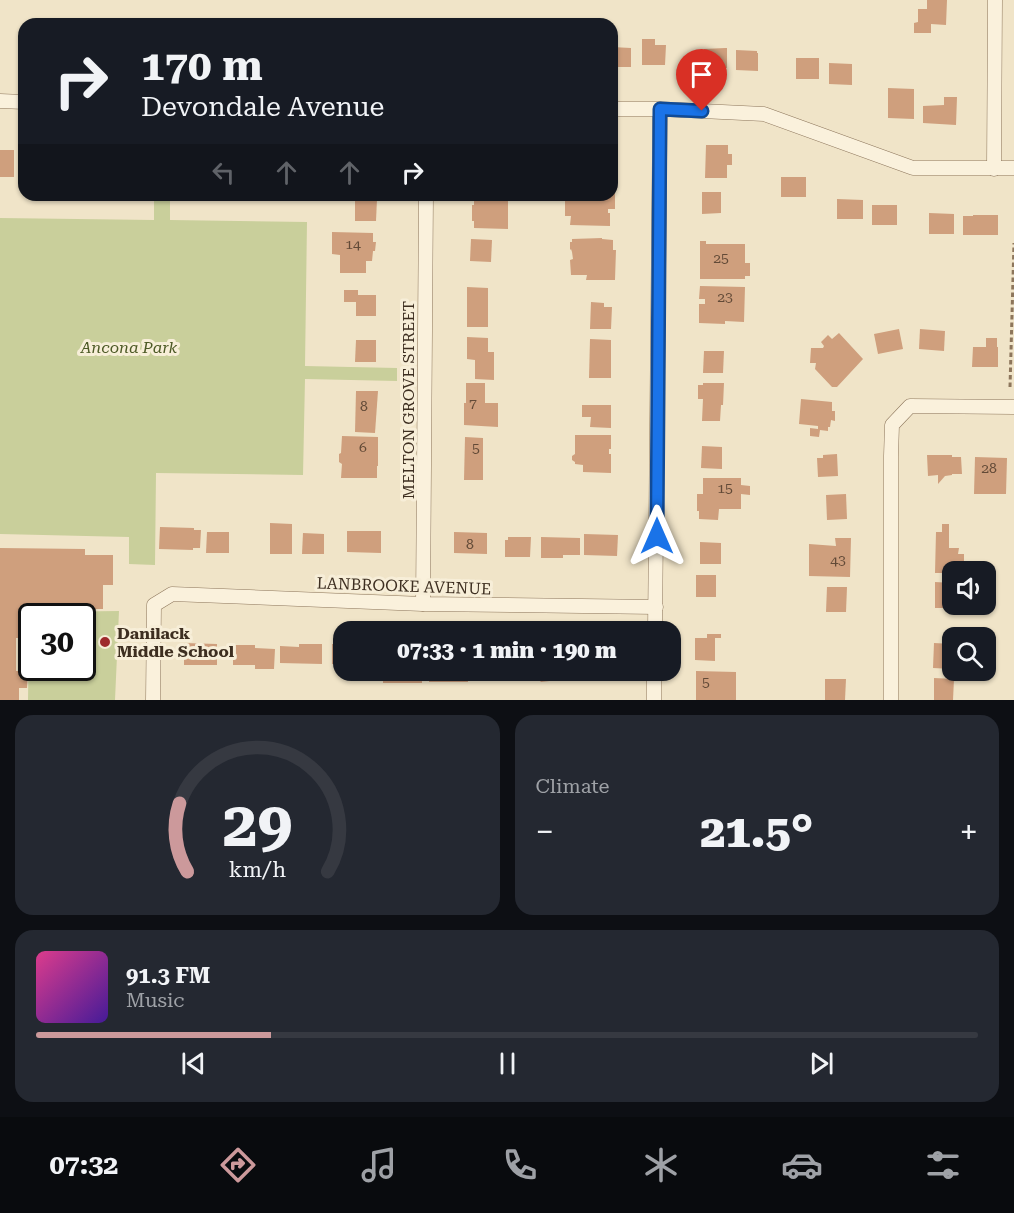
<!DOCTYPE html>
<meta charset="utf-8">
<style>
:root{--surface:#171b24;--page:#242831;--text:#f1f3f6;--muted:#9ea1a6;--line:#363941;--accent:#cc999b}
body{margin:0;font-family:"Roboto Serif",serif;background:var(--page);color:var(--text);height:100vh;display:flex;flex-direction:column;font-size:22px;white-space:nowrap}
*{box-sizing:border-box;margin:0}
p{font-size:20px;color:var(--muted)}
.icon{flex:none;width:33px;height:33px;fill:none;stroke:currentColor;stroke-width:2;stroke-linecap:round;stroke-linejoin:round}
.map{position:relative;height:700px;overflow:hidden}
.panel{display:flex;flex-direction:column;gap:15px;padding:15px;background:#0d0f14;flex:1}
.panel>*{flex:none}
.top-card{position:absolute;left:18px;top:18px;width:600px;height:183px;border-radius:18px;box-shadow:0 2px 4px #0004;background:#171b24;color:var(--text);overflow:hidden}
.buttons{position:absolute;left:942px;top:561px;display:grid;gap:12px}
.buttons a{display:grid;place-items:center;width:54px;height:54px;border-radius:12px;background:var(--surface);box-shadow:0 2px 4px #0004;font-size:30px}
.speed{position:absolute;left:18px;top:603px;display:flex;gap:12px;font-size:30px;font-weight:700;text-align:center}
.speed>*{display:grid;place-content:center;width:78px;height:78px;border-radius:50%;background:var(--surface);box-shadow:0 2px 4px #0004;line-height:1}
.speed .limit{border:3px solid #111;border-radius:9px;background:#fff;color:#111}
.pin{position:absolute;display:grid;place-items:center;width:51px;height:51px;color:#fff;margin:-62px -26px;border-radius:50% 50% 50% 0;rotate:-45deg;box-shadow:0 0 6px #0007}
.pin .icon{rotate:45deg}
.me{position:absolute;width:66px;margin:-33px;rotate:0deg;stroke-linejoin:round;filter:drop-shadow(0 0 4px #0008)}
.turn{display:flex;align-items:center;gap:21px;height:126px;padding:0 24px;font-size:27px}
.turn .icon{width:78px;height:78px;stroke-width:2.5}
.turn b{display:block;font-size:42px;line-height:51px}
.lanes{display:flex;align-items:center;height:57px;padding:0 24px;background:#0003;justify-content:center;gap:30px;direction:ltr}
.lanes .off{opacity:.35}
.big{font-size:45px;font-weight:800;line-height:1.1}
.panel .tile{flex:1;display:flex;flex-direction:column;justify-content:center;gap:9px;min-width:0;padding:0 21px;border-radius:18px;background:var(--page)}
.panel .dial{align-items:center;gap:0}
.dial svg{height:156px;overflow:visible;fill:none;stroke:var(--line);stroke-width:7;stroke-linecap:round;text-anchor:middle}
.dial text{fill:var(--text);stroke:none}
.song{display:flex;align-items:center;gap:18px}
.cover{width:72px;height:72px;border-radius:9px;background:linear-gradient(135deg,hsl(330 70% 55%),hsl(260 70% 35%))}
.played{height:6px;border-radius:3px;background:linear-gradient(90deg,var(--accent) 25%,var(--line) 25%)}
.keys{display:flex;justify-content:space-around;direction:ltr}
.heat{display:flex;justify-content:space-between;align-items:center;font-size:33px;direction:ltr}
.panel .tiles{flex:1;display:grid;gap:15px;grid-template-columns:1fr 1fr}
.tile:last-child{grid-column:span 2}
.trip{position:absolute;left:333px;top:621px;width:348px;height:60px;border-radius:18px;background:var(--surface);box-shadow:0 2px 4px #0004;font-weight:800;line-height:60px;text-align:center}
.menu{display:flex;height:96px;justify-content:space-around;align-items:center;background:#090b0e;color:var(--muted)}
.menu .icon{width:42px;height:42px}
.menu .on{color:var(--accent)}
.menu b{font-size:27px;color:var(--text)}
.map>svg:first-child{display:block}
.green{fill:#c9cf9b}
.building{fill:#cf9f7d}
.lines{fill:none;stroke-linecap:round;stroke-linejoin:round}
.minor-casing{stroke:#8d765c;stroke-width:15}
.path{stroke:#8d765c;stroke-width:3;stroke-dasharray:4.5 3;stroke-linecap:butt}
.minor{stroke:#faf1dc;stroke-width:14}
.route-casing{stroke:#114b97;stroke-width:15}
.route{stroke:#1a73e8;stroke-width:10}
.poi-dot{fill:#9e2a2b;stroke:#f7eed8;stroke-width:2}
.labels{text-anchor:middle;dominant-baseline:central;stroke-width:6;stroke-linejoin:round;paint-order:stroke}
.number-label{font-size:14px;fill:#624a37}
.park-label{font-size:16px;font-style:italic;fill:#4d5a26;stroke:#f7eed8}
.street-label{font-size:16px;fill:#3d2e20;stroke:#f7eed8}
.poi-label{font-size:16px;font-weight:bold;fill:#3d2e20;stroke:#f7eed8;text-anchor:start}
</style>
<div class="map">
<svg width="1014" height="700" viewBox="0 0 1014 700">
<rect width="100%" height="100%" fill="#f0e4c8"/>
<!-- green -->
<g class="green">
<path d="M154,195H170V220L307,222L305,366L397,368V381L305,379L303,475L156,473L155,565L129,564V537L0,534V218L154,220Z"/>
<path d="M119,611L115,700H28L29,635H31L32,668H82V616H39L38,612Z"/>
</g>
<!-- building -->
<g class="building">
<path d="M927,0H947L946,25L931,24V33H914V23L918,22V9H927Z"/>
<path d="M642,39H655V45H666L665,65H642Z"/>
<path d="M612,47L631,48V67H612Z"/>
<path d="M725,48H727V68L704,69V49Z"/>
<path d="M736,50L757,51V53H758V71L736,70Z"/>
<rect x="796" y="58" width="23" height="21"/>
<path d="M829,63L852,64V85L829,84Z"/>
<path d="M888,88L914,89V119L888,118Z"/>
<path d="M944,97H957L956,125L923,123V106L944,105Z"/>
<path d="M706,145H728V154H732V165H727V178H705Z"/>
<rect x="0" y="150" width="14" height="27"/>
<rect x="781" y="177" width="25" height="20"/>
<path d="M612,191H615V209H608V213H610V226L570,225L571,216H565V200H571V195H612Z"/>
<path d="M702,192H721V213L702,214Z"/>
<path d="M474,195H508V229L474,228V221H472V205H474Z"/>
<path d="M355,199H377L376,221H355Z"/>
<path d="M837,199L863,200V219H837Z"/>
<rect x="872" y="205" width="25" height="20"/>
<path d="M929,213L954,214V234H929Z"/>
<path d="M973,215H998V235H963V216H973Z"/>
<path d="M332,232L373,233V242H376L375,251H373L372,261H366V273H340V255L332,254Z"/>
<path d="M602,238V239L613,240V250H616L615,280H586L587,275H571L570,260L573,259L572,252L571,249L570,250V242H572V239Z"/>
<path d="M471,239L492,240L491,262L470,261Z"/>
<path d="M700,241H706V244H745V263H750V276H745V279H700Z"/>
<path d="M700,286L745,287L744,322L725,321V324L699,323V304H705V299H699Z"/>
<path d="M467,287L488,288V327H467Z"/>
<path d="M344,290H358V295H376V316H356V302H344Z"/>
<path d="M591,302L604,303V307H612L611,329H590Z"/>
<path d="M899,329L903,349L878,354L874,334Z"/>
<path d="M920,329L945,331L944,351L919,349Z"/>
<path d="M839,333L863,359L837,387H832L815,369L816,363H810L811,348H823L824,346L821,342L828,335L832,339Z"/>
<path d="M467,337L488,338V352H494V380L475,379V360L467,359Z"/>
<path d="M986,338H997V347H998V367H972L973,347H986Z"/>
<path d="M590,339L611,340V378H589Z"/>
<path d="M356,340H376V362H355Z"/>
<path d="M704,351H724L723,373H703Z"/>
<path d="M466,383H485V403H498V427L464,425V403H466Z"/>
<path d="M703,383H724L723,405H721L720,421H702L703,399H698V385H703Z"/>
<path d="M356,391H378L375,433L355,432Z"/>
<path d="M801,399L832,402V411H835V421L831,420L830,427H828V431L820,430L819,437L810,436V428L818,429V426L799,424Z"/>
<path d="M582,405H611V428L590,427L591,417H582Z"/>
<path d="M575,435H611V449H609V454H611V473L583,472V465L575,464V462L572,460V456L575,454Z"/>
<path d="M342,436L378,437V466H377V478H341L342,464L339,462V454L341,453Z"/>
<path d="M465,437L483,438V480H464Z"/>
<path d="M702,446L722,447V469L701,468Z"/>
<path d="M837,454L838,476L818,477L817,458H823V455Z"/>
<path d="M927,455H952V457H961L962,474H952V475L945,476L938,484V475L928,476Z"/>
<path d="M975,457L1007,458L1006,494H974Z"/>
<path d="M703,478H741V485L750,486V495L741,494V509H719L718,520L699,519V511H697V494H703Z"/>
<path d="M846,494L847,519L827,520L826,495Z"/>
<path d="M270,523L292,524V554H270Z"/>
<path d="M942,524H949V548H959L958,554H964V567H955V572H952V573H935L936,532H942Z"/>
<path d="M160,527L194,528V530H201L200,548H193V550L159,549Z"/>
<path d="M347,531H381V553L347,552Z"/>
<path d="M207,532H229V553H206Z"/>
<path d="M454,532L487,533V554L454,553Z"/>
<path d="M303,533L324,534V554H302Z"/>
<path d="M584,534L618,535L617,556L584,555Z"/>
<path d="M508,537H531L530,557H505V540H508Z"/>
<path d="M541,537L580,538V555H563V558H541Z"/>
<path d="M835,538H851L850,577L809,576V544L836,546Z"/>
<path d="M700,542L721,543V564H700Z"/>
<path d="M0,548L85,549V555H113V585H103V609H31V628H22V638H16V671H28L27,688H19V700H0Z"/>
<rect x="696" y="575" width="20" height="22"/>
<path d="M935,582L952,583V604H955V608H935Z"/>
<path d="M827,587H847L846,612H826Z"/>
<path d="M707,634H721V638H715V661L695,660V638H707Z"/>
<path d="M184,643L217,644V665H184Z"/>
<path d="M934,643L952,644V669L933,668Z"/>
<path d="M299,644H322V664L280,663V646L299,647Z"/>
<path d="M332,644H344V665L332,664Z"/>
<path d="M233,645H255V648L275,649L274,669H255V665H233Z"/>
<rect x="383" y="670" width="39" height="13"/>
<path d="M429,670H467L468,682H429Z"/>
<path d="M530,670H574V673H558V680L541,682L539,680H530Z"/>
<path d="M696,671L736,672V700H696Z"/>
<path d="M934,678L954,679L953,700H934Z"/>
<path d="M825,679H846L845,700H825Z"/>
</g>
<g class="lines">
<!-- minor casing -->
<g class="minor-casing">
<g id="minor">
<path d="M0,101L24,102"/>
<path d="M612,109H660L764,114L913,168H1014"/>
<path d="M994,169L995,0"/>
<path d="M423,604L426,195"/>
<path d="M655,632L660,109"/>
<path d="M153,700L154,605L172,594L423,604L656,607"/>
<path d="M654,700V670"/>
<path d="M891,700V456L892,425L910,406L1014,407"/>
</g>
</g>
<!-- path -->
<path class="path" d="M1010,387L1014,243"/>
<!-- minor -->
<use href="#minor" class="minor"/>
</g>
<g class="lines">
<!-- route casing -->
<g class="route-casing">
<path id="route" d="M657,536L660,109L702,111"/>
</g>
<!-- route -->
<use href="#route" class="route"/>
</g>
<!-- markers -->
<circle class="poi-dot" cx="105" cy="642" r="6"/>
<g class="labels">
<!-- number labels -->
<g class="number-label">
<text x="353" y="244">14</text>
<text x="721" y="258">25</text>
<text x="725" y="297">23</text>
<text x="473" y="403">7</text>
<text x="364" y="406">8</text>
<text x="363" y="447">6</text>
<text x="476" y="448">5</text>
<text x="989" y="468">28</text>
<text x="725" y="488">15</text>
<text x="470" y="544">8</text>
<text x="838" y="560">43</text>
<text x="706" y="682">5</text>
</g>
<!-- park labels -->
<g class="park-label">
<text x="129" y="347">Ancona Park</text>
</g>
<!-- street labels -->
<g class="street-label">
<text transform="translate(408 400) rotate(-90)">MELTON GROVE STREET</text>
<text transform="translate(404 586) rotate(2)">LANBROOKE AVENUE</text>
</g>
<!-- poi labels -->
<g class="poi-label">
<text x="117" y="633">Danilack<tspan x="117" dy="18">Middle School</tspan></text>
</g>
</g>
</svg>
<div class="buttons">
<a><svg class="icon" aria-label="sound" viewBox="0 0 24 24"><path d="M4 9h4l5-4v14l-5-4H4zM17 9q2 3 0 6"/></svg></a>
<a><svg class="icon" aria-label="search" viewBox="0 0 24 24"><circle cx="10" cy="10" r="6"/><path d="M15 15l6 6"/></svg></a>
</div>
<div class="speed"><div class="limit">30</div></div>
<div class="pin" style="left:702px;top:111px;background:#d93025"><svg class="icon" aria-label="arrive" viewBox="0 0 24 24"><path d="M6 21V4h12l-3 4 3 4H6"/></svg></div>
<svg class="me" style="left:657px;top:536px" viewBox="-20 -20 40 40"><path d="M0-17L14 15 0 8-14 15z" fill="#1a73e8" stroke="#fff" stroke-width="4"/></svg>
<div class="trip">07:33 · 1 min · 190 m</div>
<div class="top-card">
<div class="turn"><svg class="icon" aria-label="right" viewBox="0 0 24 24"><path d="M7 20v-9h11M14 6l5 5-5 5"/></svg><div><b>170 m</b>Devondale Avenue</div></div>
<div class="lanes"><svg class="icon off" aria-label="left" viewBox="0 0 24 24"><path d="M17 20v-9H6M10 6l-5 5 5 5"/></svg><svg class="icon off" aria-label="ahead" viewBox="0 0 24 24"><path d="M12 20V5M6 11l6-6 6 6"/></svg><svg class="icon off" aria-label="ahead" viewBox="0 0 24 24"><path d="M12 20V5M6 11l6-6 6 6"/></svg><svg class="icon" aria-label="right" viewBox="0 0 24 24"><path d="M7 20v-9h11M14 6l5 5-5 5"/></svg></div>
</div>
</div>
<section class="panel">
<div class="tiles">
<div class="tile dial"><svg viewBox="0 0 100 80">
<path d="M14 69A42 42 0 1 1 86 69"/>
<path d="M14 69A42 42 0 0 1 10 34" stroke="#cc999b"/>
<text x="50" y="56" font-size="32" font-weight="700">29</text>
<text x="50" y="72" font-size="11">km/h</text>
</svg></div>
<div class="tile"><p>Climate</p>
<div class="heat"><a>−</a><b class="big">21.5°</b><a>+</a></div>
</div>
<div class="tile">
<div class="song"><i class="cover"></i><div><b>91.3 FM</b><p>Music</p></div></div>
<div class="played"></div>
<div class="keys"><svg class="icon" aria-label="previous" viewBox="0 0 24 24"><path d="M18 5L8 12l10 7zM5 5v14"/></svg><svg class="icon" aria-label="pause" viewBox="0 0 24 24"><path d="M8 5v14M16 5v14"/></svg><svg class="icon" aria-label="next" viewBox="0 0 24 24"><path d="M6 5l10 7-10 7zM19 5v14"/></svg></div>
</div>
</div>
</section>
<nav class="menu">
<b>07:32</b>
<svg class="icon on" aria-label="directions" viewBox="0 0 24 24"><path d="M12 3l9 9-9 9-9-9zM9 14v-3h6M13 9l2 2-2 2"/></svg>
<svg class="icon" aria-label="music" viewBox="0 0 24 24"><path d="M9 18V5l10-2v13"/><circle cx="6" cy="18" r="3"/><circle cx="16" cy="16" r="3"/></svg>
<svg class="icon" aria-label="phone" viewBox="0 0 24 24"><path d="M5 4h4l2 5-3 2q2 4 5 5l2-3 5 2v4C11 20 4 13 5 4z"/></svg>
<svg class="icon" aria-label="climate" viewBox="0 0 24 24"><path d="M12 3v18M4 7l16 10M4 17L20 7"/></svg>
<svg class="icon" aria-label="car" viewBox="0 0 24 24"><path d="M5 17H2v-5l4-1 3-4h7l3 4 3 1v5h-3M9 17h6M6 11h13"/><circle cx="7" cy="17" r="2"/><circle cx="17" cy="17" r="2"/></svg>
<svg class="icon" aria-label="filters" viewBox="0 0 24 24"><path d="M4 7h16M4 17h16"/><circle cx="9" cy="7" r="2"/><circle cx="15" cy="17" r="2"/></svg>
</nav>
